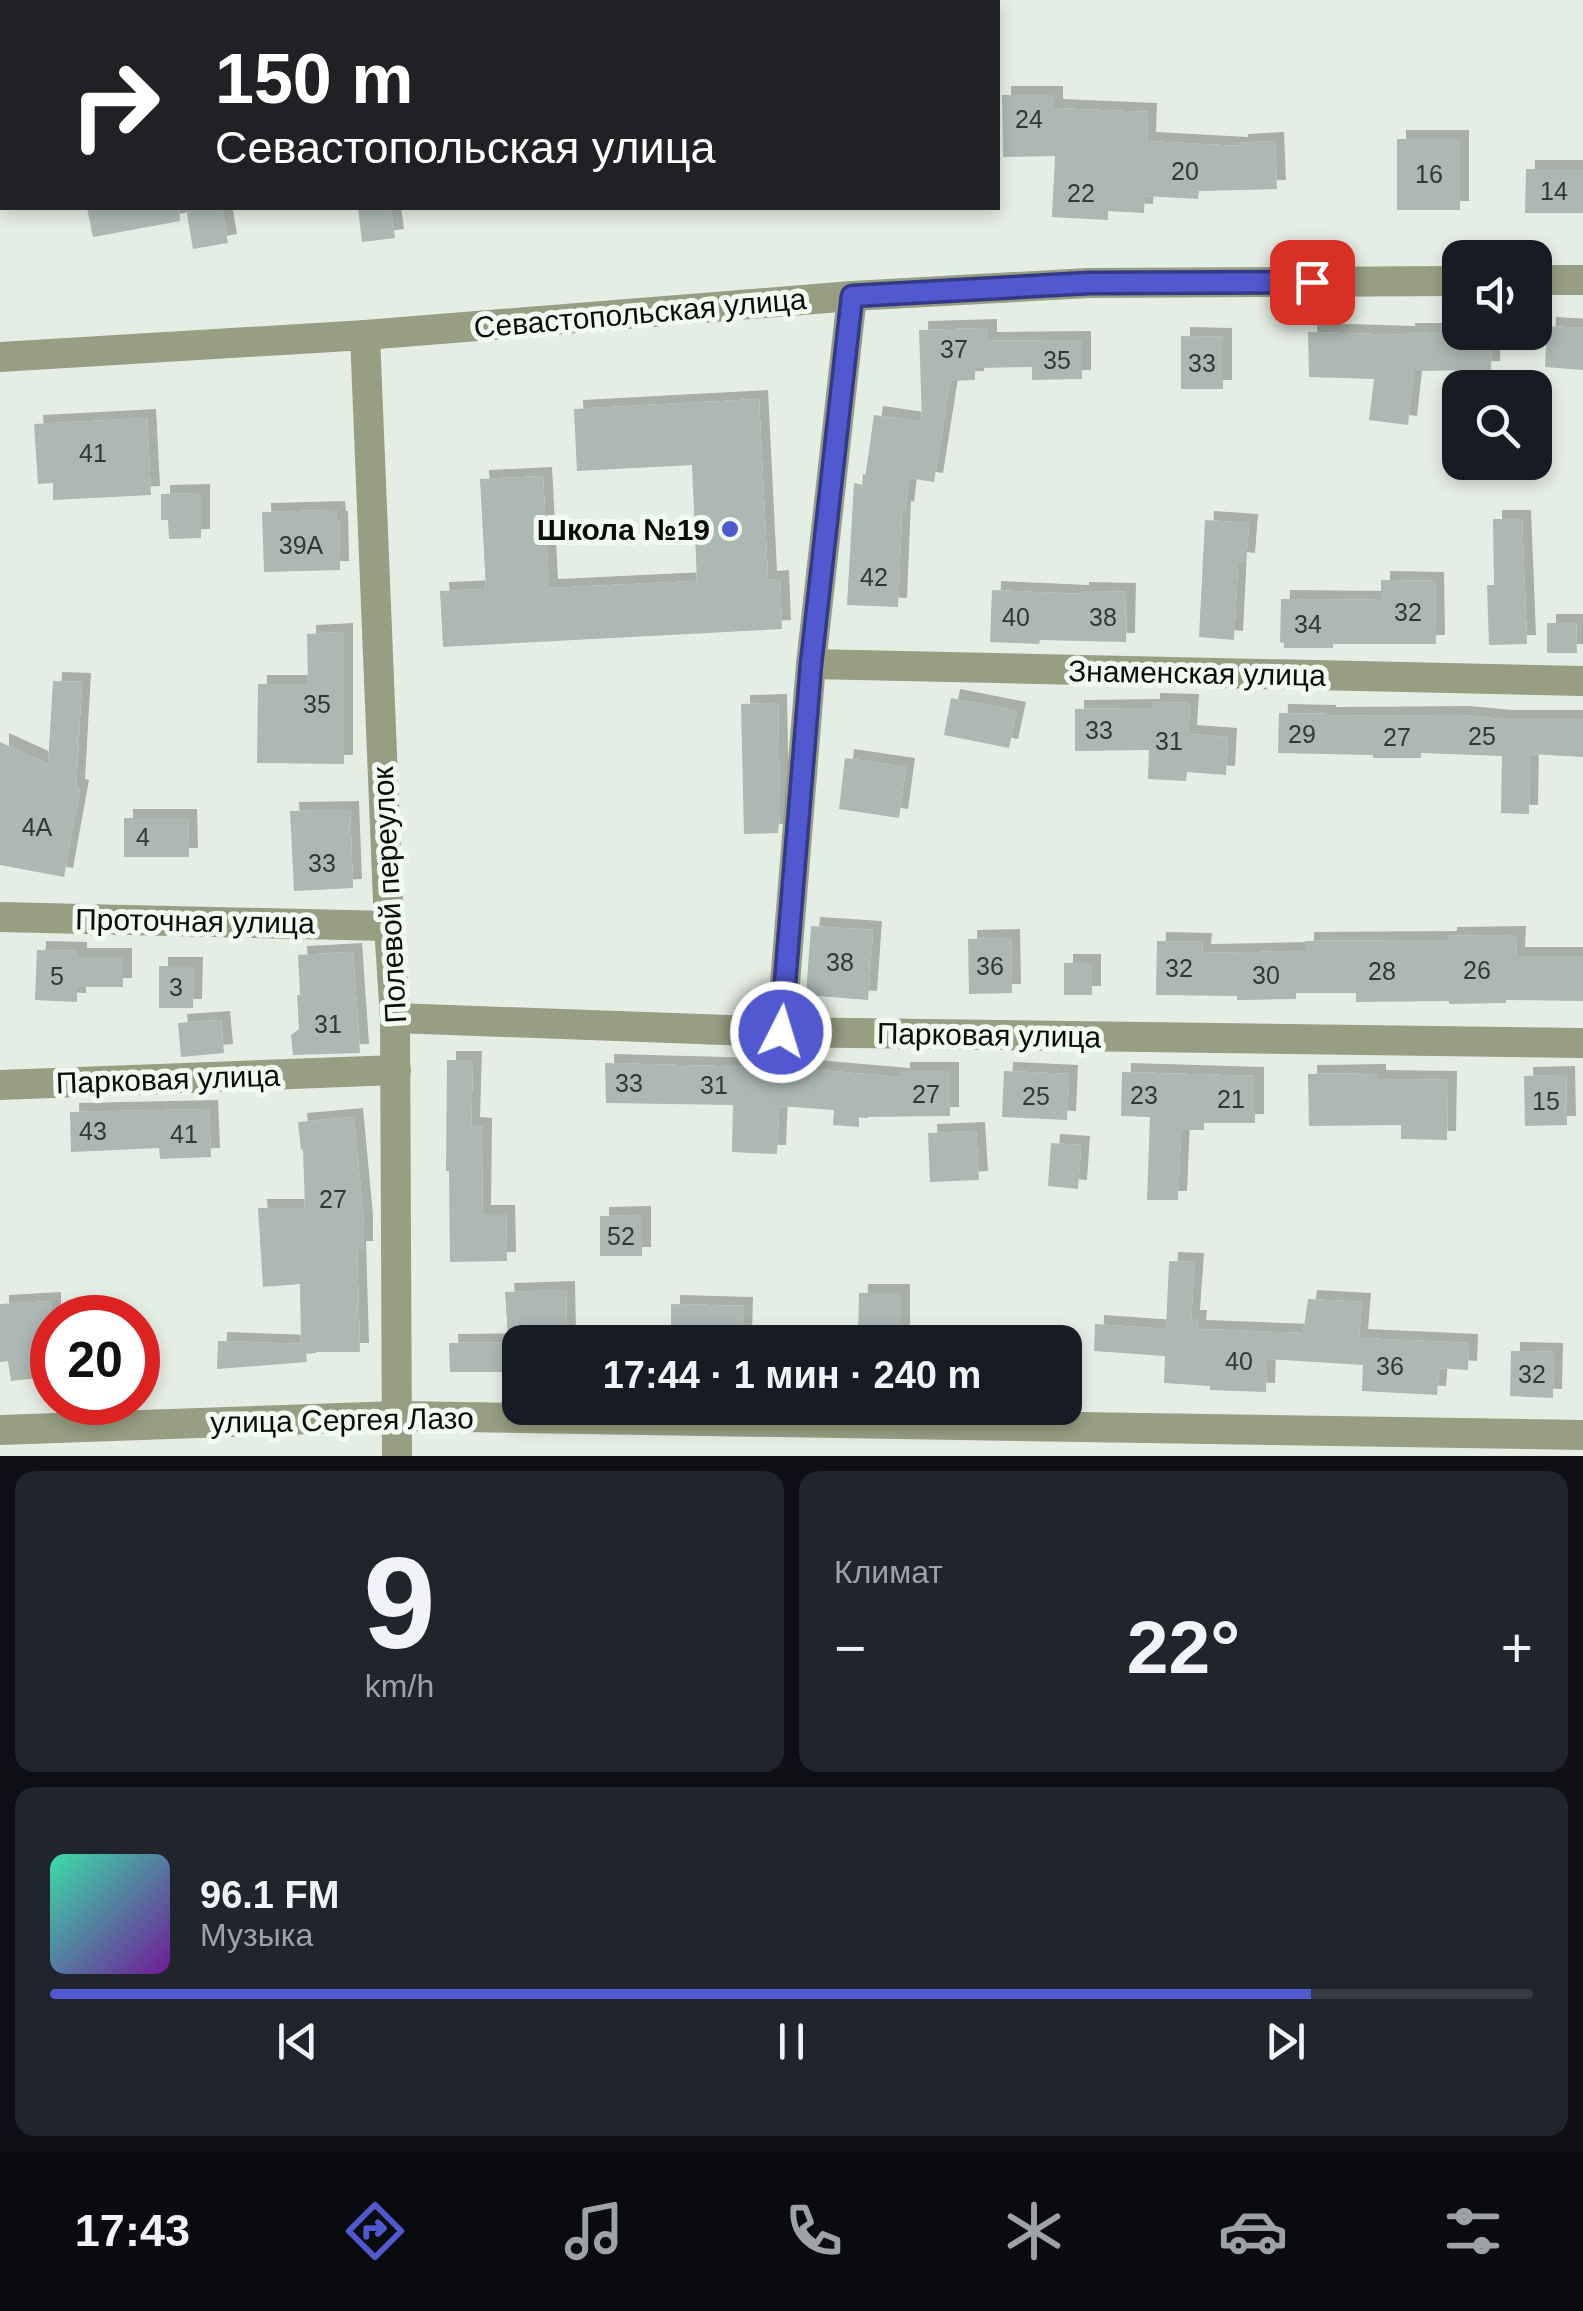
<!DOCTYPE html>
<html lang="ru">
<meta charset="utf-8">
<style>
:root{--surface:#171b24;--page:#20242c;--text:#f1f3f6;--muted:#9ea1a6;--line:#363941;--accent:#5059cf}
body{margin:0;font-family:Arial,sans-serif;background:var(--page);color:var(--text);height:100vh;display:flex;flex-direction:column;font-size:38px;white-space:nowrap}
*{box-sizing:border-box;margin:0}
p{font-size:32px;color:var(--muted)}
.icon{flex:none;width:55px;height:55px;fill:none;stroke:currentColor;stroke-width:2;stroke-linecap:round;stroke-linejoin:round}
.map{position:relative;height:1456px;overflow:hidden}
.details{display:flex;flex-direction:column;gap:15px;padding:15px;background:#0d0f14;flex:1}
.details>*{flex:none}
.guide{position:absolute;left:0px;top:0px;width:1000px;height:210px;box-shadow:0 5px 15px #0003;background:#202124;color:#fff;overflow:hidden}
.tools{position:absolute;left:1442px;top:240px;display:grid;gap:20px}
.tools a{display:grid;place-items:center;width:110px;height:110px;border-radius:20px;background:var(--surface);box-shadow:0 5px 15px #0003;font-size:50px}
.speed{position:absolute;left:30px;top:1295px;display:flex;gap:20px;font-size:50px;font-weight:700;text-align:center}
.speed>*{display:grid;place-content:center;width:130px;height:130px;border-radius:50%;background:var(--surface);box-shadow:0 5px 15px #0003;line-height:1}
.speed .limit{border:15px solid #d22;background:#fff;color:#111}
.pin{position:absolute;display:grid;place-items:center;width:85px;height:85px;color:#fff;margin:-42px;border-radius:20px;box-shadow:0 5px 15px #0006}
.me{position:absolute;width:110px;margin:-55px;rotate:5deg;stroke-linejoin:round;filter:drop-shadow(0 0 8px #0008)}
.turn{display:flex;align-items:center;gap:35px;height:210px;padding:0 50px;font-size:45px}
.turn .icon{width:130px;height:130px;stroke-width:2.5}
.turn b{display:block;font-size:70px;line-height:85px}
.big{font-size:75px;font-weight:700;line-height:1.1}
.details .widget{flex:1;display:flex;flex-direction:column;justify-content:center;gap:15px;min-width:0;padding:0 35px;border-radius:20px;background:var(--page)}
.details .dial{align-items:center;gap:0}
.dial b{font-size:130px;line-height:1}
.song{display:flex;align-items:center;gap:30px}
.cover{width:120px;height:120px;border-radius:15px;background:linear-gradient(135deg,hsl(160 70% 55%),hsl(280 70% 35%))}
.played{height:10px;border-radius:5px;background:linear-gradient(90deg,var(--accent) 85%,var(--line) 85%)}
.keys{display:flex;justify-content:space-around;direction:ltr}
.heat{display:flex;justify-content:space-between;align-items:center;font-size:55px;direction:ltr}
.details .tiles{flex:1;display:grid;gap:15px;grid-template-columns:1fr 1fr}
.widget:last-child{grid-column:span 2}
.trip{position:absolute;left:502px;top:1325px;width:580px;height:100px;border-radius:20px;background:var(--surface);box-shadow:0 5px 15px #0003;font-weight:700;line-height:100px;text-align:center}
.tabs{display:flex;height:160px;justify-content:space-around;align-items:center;background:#090b0e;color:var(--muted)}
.tabs .icon{width:70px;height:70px}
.tabs .on{color:var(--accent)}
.tabs b{font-size:45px;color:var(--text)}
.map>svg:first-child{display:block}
.building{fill:#abb8b3;filter:url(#shadow)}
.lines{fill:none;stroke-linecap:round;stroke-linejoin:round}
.minor{stroke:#979e82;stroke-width:30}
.route-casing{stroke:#343a87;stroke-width:25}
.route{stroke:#5059cf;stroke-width:18}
.poi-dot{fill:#5059cf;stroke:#f2fbf2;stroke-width:4}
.labels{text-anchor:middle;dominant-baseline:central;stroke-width:10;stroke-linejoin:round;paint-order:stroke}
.number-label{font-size:25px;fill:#323834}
.street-label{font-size:30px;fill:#0a0d0a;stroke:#f2fbf2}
.poi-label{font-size:30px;font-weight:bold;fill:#0a0d0a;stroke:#f2fbf2;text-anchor:end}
</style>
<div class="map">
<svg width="1583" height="1456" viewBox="0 0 1583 1456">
<defs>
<filter id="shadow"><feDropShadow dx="9" dy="-9" stdDeviation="0" flood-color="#0004"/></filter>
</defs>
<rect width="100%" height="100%" fill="#e5eee4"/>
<!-- building -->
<g class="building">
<path d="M1002,95H1054V108L1148,112L1147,141L1239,146V143L1275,141L1277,189L1199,191L1198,199L1145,196L1144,213L1108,211V220L1052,217L1055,156L1003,157Z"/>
<rect x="1397" y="139" width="63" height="71"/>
<path d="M1526,169H1583V213H1525Z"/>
<path d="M87,208H179L180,221L93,237Z"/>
<path d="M186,208H222L228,243L193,249Z"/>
<path d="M358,208H391L395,238L362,242Z"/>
<path d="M1547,326L1583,328V370L1545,367Z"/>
<path d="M988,328V341L1082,340V379L1032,380V367L975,368V380L950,381L934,482L909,478L905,511L902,510L898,607L847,605L854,483L864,485L874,415L922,422L919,330Z"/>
<path d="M1308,332L1406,335V332H1492L1491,370L1414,371L1408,425L1369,420L1374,379L1309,377Z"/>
<path d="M1181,336L1223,337V389H1181Z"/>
<path d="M759,399L768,580L780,579L782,629L443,647L440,591L486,589L480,479L543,476L549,588L697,581L692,465L577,471L574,409Z"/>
<path d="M147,418L151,495L53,500V483L38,484L34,424Z"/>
<path d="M201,493V538L169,539L168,520H161V494Z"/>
<path d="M336,510L337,520H339L340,570L264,572L262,512Z"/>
<path d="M1493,519H1522L1527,644L1489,645L1487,585H1494Z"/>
<path d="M1205,520L1249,523L1246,562L1238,561L1234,640L1199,637Z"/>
<path d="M1381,580L1435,581L1436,644H1333V648H1284V643L1280,642L1281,599L1381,600Z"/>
<path d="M992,590L1080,594V591L1127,592L1126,642L1040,640L1039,644L990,642Z"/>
<path d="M1547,623H1576L1577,653H1547Z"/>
<path d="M344,632V764L257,763L258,684H308L307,634Z"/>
<path d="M53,681L82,682L76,788L80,789L64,877L0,865V742L48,764Z"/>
<path d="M951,698L1017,711L1009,748L944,735Z"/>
<path d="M1151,702L1190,703L1188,734L1228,737L1226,775L1187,772L1186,781L1148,779L1149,750L1075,751V709L1151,708Z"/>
<path d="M778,703L780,812L778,833L744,834L741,704Z"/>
<path d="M1279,713L1327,714V716L1461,715L1503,719H1583V757L1530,754L1529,814L1501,813L1502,756L1421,753V758H1373V755L1278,753Z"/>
<path d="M845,758L906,767L899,818L839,809Z"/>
<path d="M350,810L353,888L294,891L290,811Z"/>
<path d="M124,818H188L189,857H124Z"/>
<path d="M811,926L873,930L868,1000L806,995Z"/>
<path d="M1517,935L1516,956H1583V1001L1506,1000V1003L1449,1004V1001L1356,1002V993H1296V999L1237,1000V996L1156,995L1157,941L1203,942L1202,953L1305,951V941L1448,940V936Z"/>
<path d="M1011,938L1012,993L969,994L968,939Z"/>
<path d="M37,950L78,951V957H123V987H77V1002L35,1000Z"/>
<path d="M353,952L360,1053L293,1055L291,1035L299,1029L297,995H300L298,955Z"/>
<rect x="1064" y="963" width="28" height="32"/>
<path d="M159,966H194L193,1008H159Z"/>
<path d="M221,1020L224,1053L181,1057L178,1023Z"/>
<path d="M754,1058L784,1059V1067L901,1077V1071H950V1116L859,1117V1127L833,1125L834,1110L779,1106L777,1154L732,1152L733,1105L606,1103L605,1063L753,1067Z"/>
<path d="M447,1060H473L471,1126L483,1127L482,1214H506L507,1261L450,1262L449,1171H446Z"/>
<path d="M1004,1071L1069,1074L1067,1120L1002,1117Z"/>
<path d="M1122,1072L1255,1076V1123H1204V1130H1181L1178,1200H1147L1150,1117L1121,1116Z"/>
<path d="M1377,1073V1079L1448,1080L1447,1140L1401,1139V1125L1309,1126L1308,1074Z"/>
<path d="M1566,1075L1567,1125L1525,1126L1524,1076Z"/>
<path d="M209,1109L211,1157L160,1159L159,1148L71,1152L70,1112Z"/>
<path d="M354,1117L364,1224V1250H357L360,1352H306L307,1362L217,1369L218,1341L301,1344L300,1284L263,1287L258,1208H305L303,1149L301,1150L298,1122Z"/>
<path d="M976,1131L979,1180L930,1182L928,1133Z"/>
<path d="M1051,1143L1081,1145L1078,1189L1048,1186Z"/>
<path d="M642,1215V1256H600V1216Z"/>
<path d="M1169,1261L1195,1262L1191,1319H1198L1197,1329L1303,1333L1308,1299L1362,1302L1359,1338L1469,1343L1468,1370L1439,1368L1437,1395L1362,1391L1363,1365L1267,1359L1266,1392L1210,1390V1386L1164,1383L1165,1356L1094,1351L1095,1324L1166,1329Z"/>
<path d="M566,1290L567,1338L508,1339L505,1292Z"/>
<path d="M859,1293H901V1342H858Z"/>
<path d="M52,1301V1354L36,1355L39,1378L11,1381L8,1361L0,1362V1304Z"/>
<path d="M671,1304L744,1306L743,1342H671Z"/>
<path d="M520,1342V1372H450L449,1343Z"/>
<path d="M1511,1351L1554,1352L1553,1398L1510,1396Z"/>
</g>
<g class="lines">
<!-- minor -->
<g class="minor">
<path d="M1535,280H1583"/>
<path d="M365,335L389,926L395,1018L397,1456"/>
<path d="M0,357L365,335L852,296L1089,283L1460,281"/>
<path d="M811,664L1583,681"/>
<path d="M0,917L389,926"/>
<path d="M395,1018L781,1032L1583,1043"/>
<path d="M781,1032L811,664L852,296"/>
<path d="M0,1085L396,1070"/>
<path d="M0,1430L397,1416L1583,1435"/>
</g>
</g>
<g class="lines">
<!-- route casing -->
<g class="route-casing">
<path id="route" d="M781,1032L811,664L852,296L1089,283L1312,282"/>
</g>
<!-- route -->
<use href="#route" class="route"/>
</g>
<!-- markers -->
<circle class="poi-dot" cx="730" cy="529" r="10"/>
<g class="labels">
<!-- number labels -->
<g class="number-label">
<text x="1029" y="119">24</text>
<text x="1185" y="171">20</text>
<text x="1429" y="174">16</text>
<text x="1554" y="191">14</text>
<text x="1081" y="193">22</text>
<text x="954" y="349">37</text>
<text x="1057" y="360">35</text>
<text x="1202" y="363">33</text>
<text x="93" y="453">41</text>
<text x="301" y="545">39А</text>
<text x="874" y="577">42</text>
<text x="1408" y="612">32</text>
<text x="1016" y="617">40</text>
<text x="1103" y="617">38</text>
<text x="1308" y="624">34</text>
<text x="317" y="704">35</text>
<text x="1099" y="730">33</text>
<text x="1302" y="734">29</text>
<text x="1482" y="736">25</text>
<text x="1397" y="737">27</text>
<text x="1169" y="741">31</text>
<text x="37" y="827">4А</text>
<text x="143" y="837">4</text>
<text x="322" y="863">33</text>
<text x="840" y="962">38</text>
<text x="990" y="966">36</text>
<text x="1179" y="968">32</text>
<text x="1477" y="970">26</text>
<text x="1382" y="971">28</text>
<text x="1266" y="975">30</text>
<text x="57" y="976">5</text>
<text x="176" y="987">3</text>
<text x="328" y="1024">31</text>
<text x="629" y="1083">33</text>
<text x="714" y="1085">31</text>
<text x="926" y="1094">27</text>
<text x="1144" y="1095">23</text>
<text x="1036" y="1096">25</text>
<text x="1231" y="1099">21</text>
<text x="1546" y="1101">15</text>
<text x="93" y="1131">43</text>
<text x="184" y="1134">41</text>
<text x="333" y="1199">27</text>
<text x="621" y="1236">52</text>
<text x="1239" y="1361">40</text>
<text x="1390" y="1366">36</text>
<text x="1532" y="1374">32</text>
</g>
<!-- street labels -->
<g class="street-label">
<text transform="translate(640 313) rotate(-5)">Севастопольская улица</text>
<text transform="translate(1197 673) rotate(1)">Знаменская улица</text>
<text transform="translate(389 895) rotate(-93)">Полевой переулок</text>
<text transform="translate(195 921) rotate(1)">Проточная улица</text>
<text transform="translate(989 1035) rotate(1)">Парковая улица</text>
<text transform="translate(168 1079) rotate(-2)">Парковая улица</text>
<text transform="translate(342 1420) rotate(-1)">улица Сергея Лазо</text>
</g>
<!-- poi labels -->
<g class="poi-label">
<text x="710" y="529">Школа №19</text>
</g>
</g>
</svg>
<div class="tools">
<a><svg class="icon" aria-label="sound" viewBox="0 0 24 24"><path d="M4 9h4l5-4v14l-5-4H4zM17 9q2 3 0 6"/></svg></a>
<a><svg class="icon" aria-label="search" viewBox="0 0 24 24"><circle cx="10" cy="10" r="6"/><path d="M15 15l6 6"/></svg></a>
</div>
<div class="speed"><div class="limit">20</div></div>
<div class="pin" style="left:1312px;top:282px;background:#d93025"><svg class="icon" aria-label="arrive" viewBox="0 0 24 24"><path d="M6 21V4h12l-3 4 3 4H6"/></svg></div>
<svg class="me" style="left:781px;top:1032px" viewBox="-20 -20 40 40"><circle r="17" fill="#5059cf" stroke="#fff" stroke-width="3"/><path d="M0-11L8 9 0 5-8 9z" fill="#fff"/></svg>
<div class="trip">17:44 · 1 мин · 240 m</div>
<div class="guide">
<div class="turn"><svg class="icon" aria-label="right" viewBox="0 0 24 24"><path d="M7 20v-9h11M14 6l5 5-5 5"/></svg><div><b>150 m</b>Севастопольская улица</div></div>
</div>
</div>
<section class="details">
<div class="tiles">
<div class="widget dial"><b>9</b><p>km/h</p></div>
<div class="widget"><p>Климат</p>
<div class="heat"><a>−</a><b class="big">22°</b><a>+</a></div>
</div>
<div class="widget">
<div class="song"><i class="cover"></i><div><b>96.1 FM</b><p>Музыка</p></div></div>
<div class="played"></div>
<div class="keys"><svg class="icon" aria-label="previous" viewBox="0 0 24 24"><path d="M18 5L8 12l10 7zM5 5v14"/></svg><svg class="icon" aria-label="pause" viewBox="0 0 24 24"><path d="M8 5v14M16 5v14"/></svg><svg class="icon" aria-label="next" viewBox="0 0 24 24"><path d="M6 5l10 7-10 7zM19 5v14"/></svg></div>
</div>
</div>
</section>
<nav class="tabs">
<b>17:43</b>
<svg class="icon on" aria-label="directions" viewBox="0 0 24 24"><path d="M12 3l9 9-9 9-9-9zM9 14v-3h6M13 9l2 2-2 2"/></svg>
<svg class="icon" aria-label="music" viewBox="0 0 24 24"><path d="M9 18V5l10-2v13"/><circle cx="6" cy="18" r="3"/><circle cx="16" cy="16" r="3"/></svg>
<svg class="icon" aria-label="phone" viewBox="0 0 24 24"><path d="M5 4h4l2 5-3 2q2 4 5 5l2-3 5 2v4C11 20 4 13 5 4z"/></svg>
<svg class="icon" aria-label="climate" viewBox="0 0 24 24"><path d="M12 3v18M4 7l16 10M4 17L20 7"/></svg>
<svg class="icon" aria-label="car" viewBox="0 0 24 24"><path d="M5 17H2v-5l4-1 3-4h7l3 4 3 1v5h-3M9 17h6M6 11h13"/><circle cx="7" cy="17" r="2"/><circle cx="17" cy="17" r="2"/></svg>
<svg class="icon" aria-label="filters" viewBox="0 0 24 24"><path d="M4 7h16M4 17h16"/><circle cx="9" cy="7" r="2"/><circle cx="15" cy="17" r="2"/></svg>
</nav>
